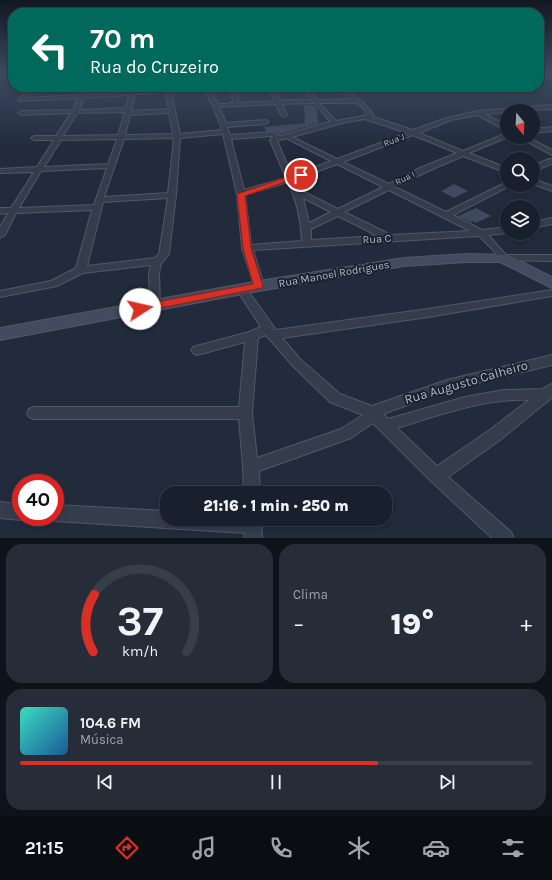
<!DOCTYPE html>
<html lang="pt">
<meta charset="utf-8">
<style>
:root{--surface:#19202d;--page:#262d39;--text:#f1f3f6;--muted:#9fa3aa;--line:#373e49;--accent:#d93025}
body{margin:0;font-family:Karla,sans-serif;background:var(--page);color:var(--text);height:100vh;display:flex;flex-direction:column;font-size:15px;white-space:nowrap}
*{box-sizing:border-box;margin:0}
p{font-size:13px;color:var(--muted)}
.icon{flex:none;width:22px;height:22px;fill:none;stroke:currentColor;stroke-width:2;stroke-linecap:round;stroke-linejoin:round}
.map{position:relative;height:538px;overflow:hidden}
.sheet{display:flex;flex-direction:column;gap:6px;padding:6px;background:#0e1219;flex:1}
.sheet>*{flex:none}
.top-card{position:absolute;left:8px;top:8px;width:536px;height:84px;border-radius:16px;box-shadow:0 2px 6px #0003,0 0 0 1px var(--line);background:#00695c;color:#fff;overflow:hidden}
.needle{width:26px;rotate:162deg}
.fabs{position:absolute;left:500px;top:104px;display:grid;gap:8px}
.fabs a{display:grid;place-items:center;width:40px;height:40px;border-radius:50%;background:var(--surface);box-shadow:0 2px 6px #0003,0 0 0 1px var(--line);font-size:20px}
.speed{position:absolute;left:12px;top:474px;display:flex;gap:8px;font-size:20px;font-weight:700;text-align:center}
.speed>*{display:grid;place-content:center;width:52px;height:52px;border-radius:50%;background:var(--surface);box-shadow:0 2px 6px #0003,0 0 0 1px var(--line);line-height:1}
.speed .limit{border:6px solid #d22;background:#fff;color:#111}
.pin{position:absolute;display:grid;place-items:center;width:34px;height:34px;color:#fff;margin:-17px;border:2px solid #fff;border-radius:50%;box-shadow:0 1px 4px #0007}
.me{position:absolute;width:44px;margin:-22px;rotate:80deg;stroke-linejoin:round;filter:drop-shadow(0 0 3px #0008)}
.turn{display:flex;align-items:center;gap:14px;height:84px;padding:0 16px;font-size:18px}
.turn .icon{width:52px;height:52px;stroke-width:2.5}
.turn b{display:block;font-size:28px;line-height:34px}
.big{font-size:30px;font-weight:800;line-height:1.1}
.sheet .tile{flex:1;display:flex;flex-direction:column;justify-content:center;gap:6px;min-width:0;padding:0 14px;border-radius:16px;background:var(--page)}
.sheet .dial{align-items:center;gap:0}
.dial svg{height:104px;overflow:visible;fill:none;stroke:var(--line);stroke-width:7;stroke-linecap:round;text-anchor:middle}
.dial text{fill:var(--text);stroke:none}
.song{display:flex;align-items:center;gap:12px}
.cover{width:48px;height:48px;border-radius:6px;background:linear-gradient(135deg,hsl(170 70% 55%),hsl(210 70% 35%))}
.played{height:4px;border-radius:2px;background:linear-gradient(90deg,var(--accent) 70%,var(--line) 70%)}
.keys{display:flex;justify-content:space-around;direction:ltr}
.heat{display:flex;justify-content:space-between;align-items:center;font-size:22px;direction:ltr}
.sheet .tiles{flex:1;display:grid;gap:6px;grid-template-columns:1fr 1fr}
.tile:last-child{grid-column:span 2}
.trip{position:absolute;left:160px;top:486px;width:232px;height:40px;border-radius:16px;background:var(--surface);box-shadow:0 2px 6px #0003,0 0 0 1px var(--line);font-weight:800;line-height:40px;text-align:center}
.dock{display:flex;height:64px;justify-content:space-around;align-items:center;background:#0a0d12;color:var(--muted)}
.dock .icon{width:28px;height:28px}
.dock .on{color:var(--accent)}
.dock b{font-size:18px;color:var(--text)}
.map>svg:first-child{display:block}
.building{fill:#404a5e}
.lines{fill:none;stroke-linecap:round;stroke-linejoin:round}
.street-casing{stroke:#505866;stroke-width:2}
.secondary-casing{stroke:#505866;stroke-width:2}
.street{fill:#353d4c;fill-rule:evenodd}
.secondary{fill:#434b5f;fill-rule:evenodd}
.route{fill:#d93025;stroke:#8d1f18}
.labels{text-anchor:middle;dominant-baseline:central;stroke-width:4;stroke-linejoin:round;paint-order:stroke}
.far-street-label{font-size:9px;fill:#b0b8c8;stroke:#1a2230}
.street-label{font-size:11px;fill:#b0b8c8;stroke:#1a2230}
.near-street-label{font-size:13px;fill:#b0b8c8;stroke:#1a2230}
</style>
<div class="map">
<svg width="552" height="538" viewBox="0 0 552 538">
<rect width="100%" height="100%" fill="#212b3c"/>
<!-- building -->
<g class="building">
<path d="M304,105H313L316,108L319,123L280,134L273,131H266L264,127L305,123Z"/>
<path d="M454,184L468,191L454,198L441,191Z"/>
<path d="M476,208L491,216L476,223L473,221L471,222L458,216Z"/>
</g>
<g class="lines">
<!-- street casing -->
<g class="street-casing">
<g id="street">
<path d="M539,73L552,76V79L539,76Z"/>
<path d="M32,87H38L26,98L80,95L83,87H89L85,94L130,91L131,87H137L136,91L168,89V87H174L173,88L208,87L218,104H229L233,101L232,94L228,87H234L238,94V103L275,101L268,87H274L280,100H311L301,87H307L317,100L352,99L337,87C349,87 368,106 374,116L373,117L413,130L447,118L478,111L552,105V109L507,111V112L485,114L507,126V131L478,115L451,120L419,133L463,151L507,133L508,137L469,153L507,168V173L463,156L426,172L395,187L446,212L507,182V185L510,186L453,215L482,230L507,227V233L488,235L506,255H552V261L500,260L492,249L479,236L253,250L264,286L259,289L255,288L242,248L237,194L223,134L180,138L176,195L169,254L161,264L159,273L160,306L159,309H151L150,306L149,273L151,265L83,273L57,286L0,297V291L51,281L76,268L92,210L16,213L5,235L0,238V227L8,213L0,214V208H11L34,172L0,173V169L37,167L54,140H34L31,138L34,136H56L71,113L21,115L18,113L21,111L73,110L78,98L19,101V99ZM204,90L213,106L222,130L180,134L172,97L173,92ZM167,92L166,97L169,109L131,111L135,94ZM129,95L126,108L79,110L84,98ZM314,103L330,121L329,122L280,136L272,132L230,135L227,127L266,124L269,122L266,120L226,123L219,107L276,104L281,115L284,117L287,115L282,104ZM356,103L364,109L367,115L336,121L319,103ZM125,112L118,135L63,136L77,113ZM169,113L173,134L125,135L130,115ZM365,119L407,133L337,159L292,137L346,122ZM413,135L457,153L420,168L389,184L343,162ZM271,136L273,137L270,140L286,178L244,190L231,139ZM174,138L168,193L104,197L124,139ZM286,138L331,161L292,176L277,141ZM117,139L108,164L44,167L61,140ZM337,164L383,187L338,209L300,190L294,180ZM107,168L94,205L19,208L41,171ZM288,182C297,200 301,221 302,241L251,245L245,195ZM389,190L470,231L391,235L344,212ZM168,198L159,254L155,258L87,266L103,202ZM303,198L331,212L309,223ZM338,216L378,236L311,240V229Z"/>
<path d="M552,127V131L533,133V129Z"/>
<path d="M519,137H527L552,150V155Z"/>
<path d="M549,159H552V164L533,171V166Z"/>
<path d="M533,179L552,186V191L533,184Z"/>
<path d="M552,218V224L533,228V222Z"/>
<path d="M242,287L246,288L276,330L428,309L552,290V296L428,317L282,338L301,360L340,394L372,406L447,380L552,355V365L448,390L383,414L388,419L465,397L504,390L542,389L552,384V397L550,399L500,440L448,477L511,532L514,538H492L431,481L373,423L351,438L259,471L260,493H244L243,467L239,419H34L29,417L27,413L29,409L34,407H239L245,342L197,355L193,353L191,350L193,347L249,332L261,327L237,290ZM266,335L293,366L330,402L363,415L341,429L257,458L252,413L258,338ZM529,400L490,430L437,466L397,428C440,415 484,398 529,400Z"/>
<path d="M0,502L21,504V517L27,518L21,520L0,518Z"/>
<path d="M55,505L167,511V519H261L262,538H244L245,533L55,521L48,517H55Z"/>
</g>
</g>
<!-- secondary casing -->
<g class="secondary-casing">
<path id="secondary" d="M467,254L508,255L552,277V288L500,262H467L404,266L259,291L0,340V328L259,281L404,258Z"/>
</g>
<!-- street -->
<use href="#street" class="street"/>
<!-- secondary -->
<use href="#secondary" class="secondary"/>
</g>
<!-- sky -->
<linearGradient id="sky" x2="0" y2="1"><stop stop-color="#121821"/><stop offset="0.49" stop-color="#3d4a61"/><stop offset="1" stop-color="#3d4a61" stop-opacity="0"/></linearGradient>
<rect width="552" height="148" fill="url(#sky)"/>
<!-- route -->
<path class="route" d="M299,173L305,175L245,196L251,248L263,286L262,288L140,312L137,311L135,309L137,306L140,305L253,284L243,248L237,194Z"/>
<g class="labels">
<!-- far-street labels -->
<g class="far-street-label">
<text transform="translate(394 140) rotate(-21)">Rua J</text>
<text transform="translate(405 178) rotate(-26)">Rua I</text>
</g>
<!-- street labels -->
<g class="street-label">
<text transform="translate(377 239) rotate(-3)">Rua C</text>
<text transform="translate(334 274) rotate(-10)">Rua Manoel Rodrigues</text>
</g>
<!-- near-street labels -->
<g class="near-street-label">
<text transform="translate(466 382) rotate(-16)">Rua Augusto Calheiro</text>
</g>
</g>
</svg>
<div class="fabs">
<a><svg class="needle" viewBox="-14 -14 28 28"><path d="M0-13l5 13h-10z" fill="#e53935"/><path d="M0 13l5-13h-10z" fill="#9fa3aa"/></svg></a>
<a><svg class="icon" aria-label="search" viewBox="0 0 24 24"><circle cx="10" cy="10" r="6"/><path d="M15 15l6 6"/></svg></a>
<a><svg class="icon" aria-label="layers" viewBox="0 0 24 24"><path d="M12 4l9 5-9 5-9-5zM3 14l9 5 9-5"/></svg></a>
</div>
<div class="speed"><div class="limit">40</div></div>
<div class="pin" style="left:301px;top:175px;background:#d93025"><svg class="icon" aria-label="arrive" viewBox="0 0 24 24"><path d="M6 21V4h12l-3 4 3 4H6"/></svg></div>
<svg class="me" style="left:140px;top:309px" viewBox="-20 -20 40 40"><circle r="19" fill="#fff"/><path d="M0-13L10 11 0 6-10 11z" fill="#d93025"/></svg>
<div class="trip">21:16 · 1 min · 250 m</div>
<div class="top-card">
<div class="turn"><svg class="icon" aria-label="left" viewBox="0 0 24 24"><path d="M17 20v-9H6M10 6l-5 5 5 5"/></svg><div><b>70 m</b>Rua do Cruzeiro</div></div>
</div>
</div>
<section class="sheet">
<div class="tiles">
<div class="tile dial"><svg viewBox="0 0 100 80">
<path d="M14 69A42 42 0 1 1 86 69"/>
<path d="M14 69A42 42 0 0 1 15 25" stroke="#d93025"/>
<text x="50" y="56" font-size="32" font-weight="700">37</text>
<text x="50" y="72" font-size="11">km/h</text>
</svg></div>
<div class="tile"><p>Clima</p>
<div class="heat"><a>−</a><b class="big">19°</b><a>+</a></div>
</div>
<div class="tile">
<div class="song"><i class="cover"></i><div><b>104.6 FM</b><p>Música</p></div></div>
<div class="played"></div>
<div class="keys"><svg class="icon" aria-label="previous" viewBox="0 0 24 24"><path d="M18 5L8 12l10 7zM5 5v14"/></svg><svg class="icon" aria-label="pause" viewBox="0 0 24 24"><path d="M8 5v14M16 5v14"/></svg><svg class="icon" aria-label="next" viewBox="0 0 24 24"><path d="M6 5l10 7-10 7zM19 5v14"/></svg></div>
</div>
</div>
</section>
<nav class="dock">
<b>21:15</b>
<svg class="icon on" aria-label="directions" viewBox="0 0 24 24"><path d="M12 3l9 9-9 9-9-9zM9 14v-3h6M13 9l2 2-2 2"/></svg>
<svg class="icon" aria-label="music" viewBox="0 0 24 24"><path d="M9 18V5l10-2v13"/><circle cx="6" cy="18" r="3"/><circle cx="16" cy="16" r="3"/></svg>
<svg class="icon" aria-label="phone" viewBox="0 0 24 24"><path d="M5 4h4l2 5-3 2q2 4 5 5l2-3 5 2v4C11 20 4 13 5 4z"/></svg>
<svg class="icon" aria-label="climate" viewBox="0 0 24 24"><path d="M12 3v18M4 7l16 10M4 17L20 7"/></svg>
<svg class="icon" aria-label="car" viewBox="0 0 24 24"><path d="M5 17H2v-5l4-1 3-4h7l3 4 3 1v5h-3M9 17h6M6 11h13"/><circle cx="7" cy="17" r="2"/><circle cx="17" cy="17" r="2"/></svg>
<svg class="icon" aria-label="filters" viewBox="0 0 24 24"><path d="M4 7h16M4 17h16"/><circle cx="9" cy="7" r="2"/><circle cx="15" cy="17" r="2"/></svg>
</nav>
